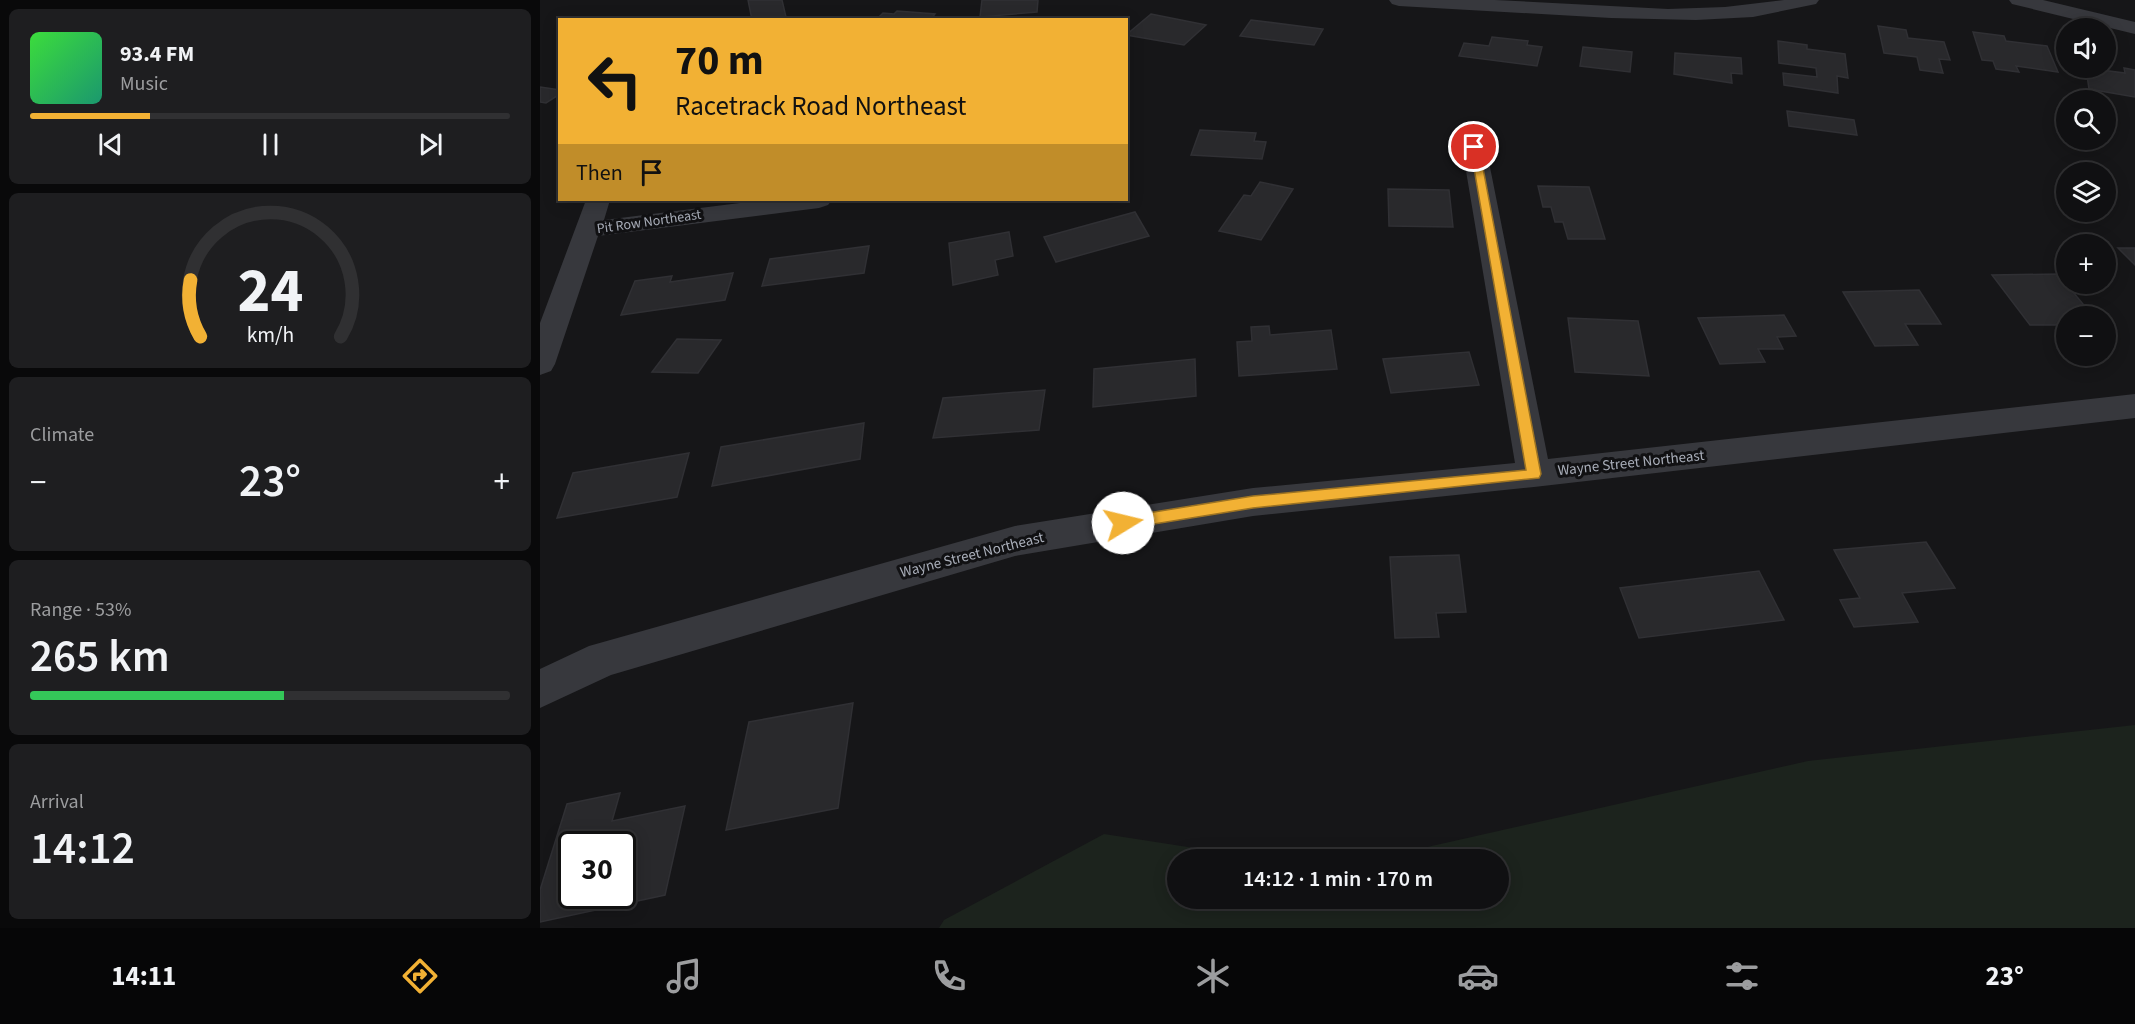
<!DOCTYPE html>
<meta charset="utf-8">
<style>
:root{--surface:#101012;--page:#1e1e20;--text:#f1f3f6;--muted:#9c9d9f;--line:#303032;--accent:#f2b134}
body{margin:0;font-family:"Source Sans 3",sans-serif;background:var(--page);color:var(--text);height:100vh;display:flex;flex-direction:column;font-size:22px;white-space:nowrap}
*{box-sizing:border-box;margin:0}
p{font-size:20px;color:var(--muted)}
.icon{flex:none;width:33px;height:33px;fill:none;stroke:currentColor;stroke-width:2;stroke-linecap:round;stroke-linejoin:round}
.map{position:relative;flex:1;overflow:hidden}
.sheet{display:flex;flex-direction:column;gap:9px;padding:9px;background:#09090a;width:540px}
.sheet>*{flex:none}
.hud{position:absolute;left:18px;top:18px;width:570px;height:183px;border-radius:0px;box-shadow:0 3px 15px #0003,0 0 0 2px var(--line);background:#f2b134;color:#111;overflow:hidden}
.fabs{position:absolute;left:1516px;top:18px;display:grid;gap:12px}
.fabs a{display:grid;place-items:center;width:60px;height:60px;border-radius:50%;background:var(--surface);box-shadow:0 3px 15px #0003,0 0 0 2px var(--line);font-size:30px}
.speed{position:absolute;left:18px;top:831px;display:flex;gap:12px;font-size:30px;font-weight:700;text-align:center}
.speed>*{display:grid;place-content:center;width:78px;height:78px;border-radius:50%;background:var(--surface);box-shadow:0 3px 15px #0003,0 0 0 2px var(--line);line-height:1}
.speed .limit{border:3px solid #111;border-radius:9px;background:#fff;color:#111}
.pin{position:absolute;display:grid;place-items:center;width:51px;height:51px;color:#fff;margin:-26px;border:3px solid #fff;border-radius:50%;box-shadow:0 2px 6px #0007}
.me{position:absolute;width:66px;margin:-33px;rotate:81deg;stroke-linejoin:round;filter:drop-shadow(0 0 4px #0008)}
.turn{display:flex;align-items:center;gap:21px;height:126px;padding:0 18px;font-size:27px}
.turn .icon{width:78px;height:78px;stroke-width:2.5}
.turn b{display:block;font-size:42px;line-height:51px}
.then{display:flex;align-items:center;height:57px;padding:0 18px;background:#0003;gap:12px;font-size:22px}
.big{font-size:45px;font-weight:600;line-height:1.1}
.sheet .tile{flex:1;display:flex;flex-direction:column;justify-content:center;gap:9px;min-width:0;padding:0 21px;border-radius:9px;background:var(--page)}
.sheet .dial{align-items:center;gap:0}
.dial svg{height:156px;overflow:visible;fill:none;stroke:var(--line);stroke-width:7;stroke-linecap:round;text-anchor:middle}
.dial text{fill:var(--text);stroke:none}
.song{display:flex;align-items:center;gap:18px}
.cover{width:72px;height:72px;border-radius:9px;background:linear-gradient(135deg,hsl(120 70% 55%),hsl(160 70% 35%))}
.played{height:6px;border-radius:3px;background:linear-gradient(90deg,var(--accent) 25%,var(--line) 25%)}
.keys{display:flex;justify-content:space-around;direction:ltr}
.heat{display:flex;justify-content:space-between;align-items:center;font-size:33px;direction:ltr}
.charge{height:9px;border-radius:4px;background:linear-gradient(90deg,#34c759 53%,var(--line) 0)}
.trip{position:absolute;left:627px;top:849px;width:342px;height:60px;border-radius:30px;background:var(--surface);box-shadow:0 3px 15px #0003,0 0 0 2px var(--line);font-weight:600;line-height:60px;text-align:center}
.tabs{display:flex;height:96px;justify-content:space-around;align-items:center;background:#060607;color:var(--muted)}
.tabs .icon{width:42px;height:42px}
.tabs .current{color:var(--accent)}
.tabs b{font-size:27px;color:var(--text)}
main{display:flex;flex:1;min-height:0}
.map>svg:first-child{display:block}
.green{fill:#1c231d}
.building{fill:#29292c;stroke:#303034;stroke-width:1.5;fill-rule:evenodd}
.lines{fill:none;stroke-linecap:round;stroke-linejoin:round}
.street{fill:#37383d;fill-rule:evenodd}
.route{fill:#f2b134;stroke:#9d7322;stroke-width:1.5}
.labels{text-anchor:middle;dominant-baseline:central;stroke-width:6;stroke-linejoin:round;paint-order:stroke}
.far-street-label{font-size:14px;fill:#a8adb8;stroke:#111113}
.street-label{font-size:15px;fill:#a8adb8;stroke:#111113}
</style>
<main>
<section class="sheet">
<div class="tile">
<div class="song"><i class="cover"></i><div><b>93.4 FM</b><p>Music</p></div></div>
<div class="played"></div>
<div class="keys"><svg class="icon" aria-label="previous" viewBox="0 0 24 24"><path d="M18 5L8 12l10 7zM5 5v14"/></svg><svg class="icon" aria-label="pause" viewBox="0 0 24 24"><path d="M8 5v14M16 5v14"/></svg><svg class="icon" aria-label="next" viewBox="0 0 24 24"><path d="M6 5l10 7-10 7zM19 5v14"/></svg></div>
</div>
<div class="tile dial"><svg viewBox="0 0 100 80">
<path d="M14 69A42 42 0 1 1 86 69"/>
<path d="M14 69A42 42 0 0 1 9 40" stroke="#f2b134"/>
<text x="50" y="56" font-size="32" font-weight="700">24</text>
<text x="50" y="72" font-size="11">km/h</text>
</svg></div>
<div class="tile"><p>Climate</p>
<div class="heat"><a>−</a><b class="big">23°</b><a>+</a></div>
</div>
<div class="tile"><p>Range · 53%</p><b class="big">265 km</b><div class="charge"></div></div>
<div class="tile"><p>Arrival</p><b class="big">14:12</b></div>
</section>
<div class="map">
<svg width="1595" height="928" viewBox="0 0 1595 928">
<rect width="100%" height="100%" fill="#161618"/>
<!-- green -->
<path class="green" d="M1595,725V928H399L404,920L564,834L725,859L638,860V898H958V860L834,859L1268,761Z"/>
<!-- building -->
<g class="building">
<path d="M208,0H242L246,17L212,20Z"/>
<path d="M442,0H498L497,12L440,17Z"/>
<path d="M357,11L395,14L390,20H336L343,13L354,14Z"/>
<path d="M611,14L666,25L644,45L586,35Z"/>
<path d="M711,20L783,29L774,45L700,36Z"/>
<path d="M1338,26L1366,30L1368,38L1404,42L1410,60L1399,59L1403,73L1380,70L1377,57L1344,53Z"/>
<path d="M1433,32L1464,36L1466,41L1507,46L1518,72L1476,66L1479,72L1456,69L1453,61L1442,60Z"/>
<path d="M952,37L988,41L987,45L1002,47L997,66L919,56L924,43L949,46Z"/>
<path d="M1238,41L1267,45V49L1305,54L1308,78L1297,76L1298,93L1244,85L1243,73L1277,77L1276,68L1239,63Z"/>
<path d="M1043,47L1092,52L1090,72L1040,66Z"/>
<path d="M1135,53L1201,58L1202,74L1191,73L1192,83L1134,74Z"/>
<path d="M1546,68L1585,73L1584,68L1595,70V97L1549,89Z"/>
<path d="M0,87L20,90V94L6,103L0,102Z"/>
<path d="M1247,111L1314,120L1317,135L1249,126Z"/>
<path d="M660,130L716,133L714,141L726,142L722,159L651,155Z"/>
<path d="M720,182L753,189L721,240L679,231L704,195L711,196Z"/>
<path d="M998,186L1049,187L1065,239H1028L1023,222H1015L1011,207H1003Z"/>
<path d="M848,189L909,190L913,227L849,226Z"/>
<path d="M595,212L609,236L516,262L504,237Z"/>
<path d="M469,232L473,256L455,260L458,275L413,285L409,243Z"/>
<path d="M329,246L324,273L222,286L230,259Z"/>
<path d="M1578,248H1595V265Z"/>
<path d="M193,273L185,300L81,315L95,281L132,276L130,282Z"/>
<path d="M1518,274L1553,316H1527V325H1490L1452,275Z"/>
<path d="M1379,290L1401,324H1365L1378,345L1335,346L1303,292Z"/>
<path d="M1244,315L1256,336L1237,337L1243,349H1218L1225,362L1180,364L1158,318Z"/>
<path d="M1028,318L1098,321L1109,376L1035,372Z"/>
<path d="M729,326L730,335L791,330L797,369L699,376L697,342L712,341L711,327Z"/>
<path d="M137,339L181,340L158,373L112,372Z"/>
<path d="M929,352L939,385L851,393L843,359Z"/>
<path d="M655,359L656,396L553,407L554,369Z"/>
<path d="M505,390L499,430L393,438L403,398Z"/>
<path d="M324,423L320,459L172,486L181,447Z"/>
<path d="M149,453L137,497L17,518L33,473Z"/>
<path d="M1386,542L1415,588L1362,593L1378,622L1314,627L1300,600L1320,598L1294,550Z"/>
<path d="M919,555L926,612L896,613L899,637L855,638L850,557Z"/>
<path d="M1219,571L1244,620L1099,638L1080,588Z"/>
<path d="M313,703L298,808L186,830L209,722Z"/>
<path d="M80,793L72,821L145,806L125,895L0,922V890L27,804ZM32,844H82V896H32Z"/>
</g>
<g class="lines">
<!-- street -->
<g class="street">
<path d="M849,0H955L1128,9L1185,7L1244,0H1279L1276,4L1213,17L1156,20L1071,18L859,6L852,4Z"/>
<path d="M1469,0H1503L1595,22V34L1472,4Z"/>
<path d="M934,140L942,142L946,147L1008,459L1595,394V418L994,487L713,516L475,556L71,675L0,708V669L49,646L475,526L713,488L975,463L922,147L926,142Z"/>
<path d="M46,200H70L64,220L224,200H292L288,205L279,208L58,236L15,364L11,371L0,375V323Z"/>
</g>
</g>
<!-- route -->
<path class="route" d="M930,145L939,147L1001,474L999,478L713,508L583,529L578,527L576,523L578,519L583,517L713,496L986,470Z"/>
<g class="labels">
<!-- far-street labels -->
<g class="far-street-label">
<text transform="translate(109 222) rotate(-8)">Pit Row Northeast</text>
</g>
<!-- street labels -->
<g class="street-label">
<text transform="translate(1091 463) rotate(-6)">Wayne Street Northeast</text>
<text transform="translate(432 555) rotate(-14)">Wayne Street Northeast</text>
</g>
</g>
</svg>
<div class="fabs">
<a><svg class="icon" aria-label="sound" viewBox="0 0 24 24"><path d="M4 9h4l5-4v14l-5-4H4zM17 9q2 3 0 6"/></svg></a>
<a><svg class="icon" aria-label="search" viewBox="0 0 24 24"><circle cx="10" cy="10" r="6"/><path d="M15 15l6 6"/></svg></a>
<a><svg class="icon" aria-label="layers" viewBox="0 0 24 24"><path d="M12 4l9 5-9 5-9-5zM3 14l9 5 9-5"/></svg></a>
<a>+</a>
<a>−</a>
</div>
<div class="speed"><div class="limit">30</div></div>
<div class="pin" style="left:934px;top:147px;background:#d93025"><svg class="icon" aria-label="arrive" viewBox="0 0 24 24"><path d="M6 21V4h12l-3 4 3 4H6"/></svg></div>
<svg class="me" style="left:583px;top:523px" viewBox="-20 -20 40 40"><circle r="19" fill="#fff"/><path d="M0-13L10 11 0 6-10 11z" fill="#f2b134"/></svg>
<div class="trip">14:12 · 1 min · 170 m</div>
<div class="hud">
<div class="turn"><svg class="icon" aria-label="left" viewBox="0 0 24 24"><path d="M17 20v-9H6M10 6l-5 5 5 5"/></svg><div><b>70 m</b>Racetrack Road Northeast</div></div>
<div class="then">Then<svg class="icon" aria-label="arrive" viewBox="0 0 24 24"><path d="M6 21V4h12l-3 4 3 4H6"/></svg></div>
</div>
</div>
</main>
<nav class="tabs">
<b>14:11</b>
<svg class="icon current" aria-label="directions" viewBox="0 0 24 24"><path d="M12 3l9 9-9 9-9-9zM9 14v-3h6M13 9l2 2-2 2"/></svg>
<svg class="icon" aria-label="music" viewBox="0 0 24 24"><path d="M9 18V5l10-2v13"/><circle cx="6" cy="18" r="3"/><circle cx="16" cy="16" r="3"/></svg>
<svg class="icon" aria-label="phone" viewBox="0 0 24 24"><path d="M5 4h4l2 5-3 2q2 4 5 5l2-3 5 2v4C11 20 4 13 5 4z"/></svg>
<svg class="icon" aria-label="climate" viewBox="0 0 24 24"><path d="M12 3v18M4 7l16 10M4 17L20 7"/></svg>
<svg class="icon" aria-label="car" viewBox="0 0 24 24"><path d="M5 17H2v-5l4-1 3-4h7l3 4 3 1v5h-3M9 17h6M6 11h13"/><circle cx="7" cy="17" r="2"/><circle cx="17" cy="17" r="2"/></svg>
<svg class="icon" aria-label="filters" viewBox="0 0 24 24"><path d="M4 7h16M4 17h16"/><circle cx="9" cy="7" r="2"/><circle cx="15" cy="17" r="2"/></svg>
<b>23°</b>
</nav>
